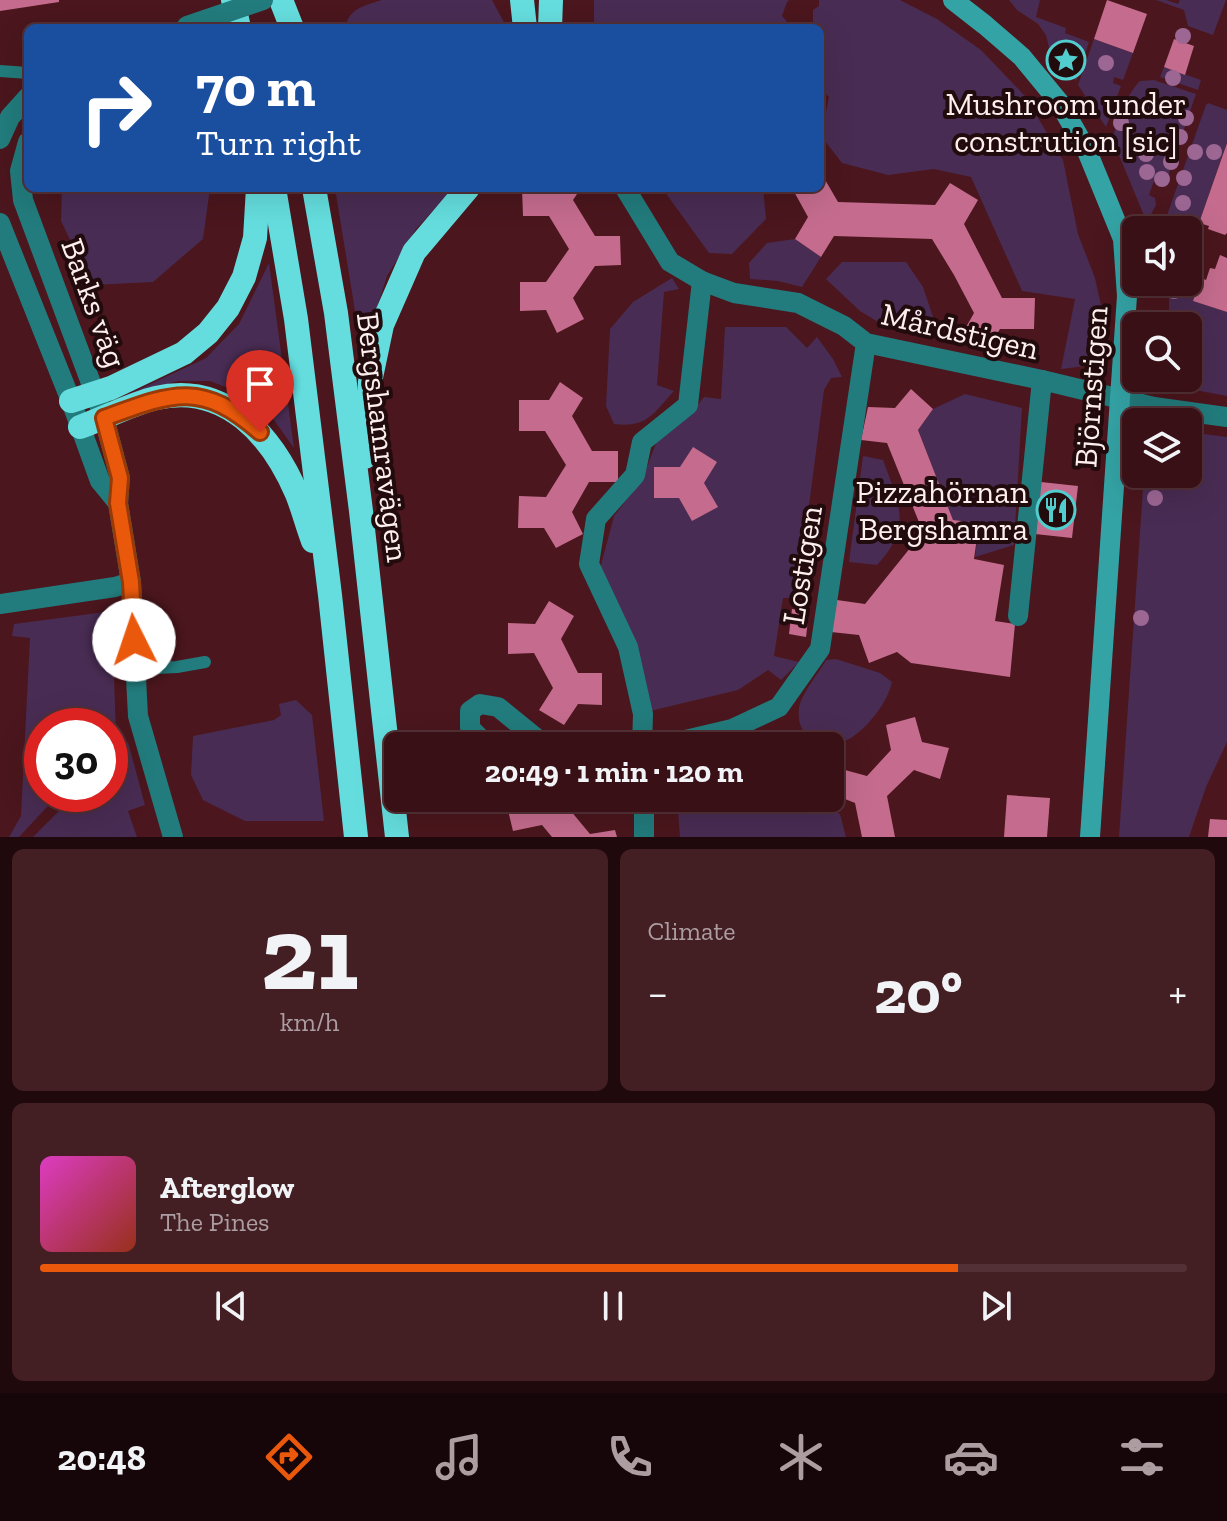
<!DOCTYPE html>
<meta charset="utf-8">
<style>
:root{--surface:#381016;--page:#431e23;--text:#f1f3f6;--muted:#ab9da1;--line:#523035;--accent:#ea580c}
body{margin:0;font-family:"Zilla Slab",serif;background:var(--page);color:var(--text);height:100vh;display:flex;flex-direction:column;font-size:30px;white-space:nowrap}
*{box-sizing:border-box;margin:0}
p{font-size:26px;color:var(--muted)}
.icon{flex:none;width:44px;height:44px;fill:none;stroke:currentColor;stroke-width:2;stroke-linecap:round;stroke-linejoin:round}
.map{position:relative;height:837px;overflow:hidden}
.details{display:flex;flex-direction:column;gap:12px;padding:12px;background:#1f090c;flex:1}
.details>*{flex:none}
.banner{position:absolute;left:24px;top:24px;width:800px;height:168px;border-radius:12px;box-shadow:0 8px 32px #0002,0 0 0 2px var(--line);background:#1a4fa0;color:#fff;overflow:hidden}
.controls{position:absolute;left:1122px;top:216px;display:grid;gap:16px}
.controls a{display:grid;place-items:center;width:80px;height:80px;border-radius:12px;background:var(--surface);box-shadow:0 8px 32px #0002,0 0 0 2px var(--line);font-size:40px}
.speed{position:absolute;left:24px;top:708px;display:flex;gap:16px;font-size:40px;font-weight:700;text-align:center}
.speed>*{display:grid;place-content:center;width:104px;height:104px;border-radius:50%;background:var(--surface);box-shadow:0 8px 32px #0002,0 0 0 2px var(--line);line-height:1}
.speed .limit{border:12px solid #d22;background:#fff;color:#111}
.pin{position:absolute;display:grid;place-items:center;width:68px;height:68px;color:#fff;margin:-82px -34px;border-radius:50% 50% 50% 0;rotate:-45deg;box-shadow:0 0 8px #0007}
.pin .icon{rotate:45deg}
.me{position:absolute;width:88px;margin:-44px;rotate:356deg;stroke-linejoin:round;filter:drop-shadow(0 0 6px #0008)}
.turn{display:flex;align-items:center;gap:28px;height:168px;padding:0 40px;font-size:36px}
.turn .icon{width:104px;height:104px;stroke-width:2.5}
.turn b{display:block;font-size:56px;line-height:68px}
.big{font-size:60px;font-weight:700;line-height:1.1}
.details .card{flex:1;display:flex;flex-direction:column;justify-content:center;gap:12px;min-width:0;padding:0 28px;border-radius:12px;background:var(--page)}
.details .dial{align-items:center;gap:0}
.dial b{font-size:104px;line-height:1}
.song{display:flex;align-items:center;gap:24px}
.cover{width:96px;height:96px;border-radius:12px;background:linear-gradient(135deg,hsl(310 70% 55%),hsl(10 70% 35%))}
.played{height:8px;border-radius:4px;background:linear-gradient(90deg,var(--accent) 80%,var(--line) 80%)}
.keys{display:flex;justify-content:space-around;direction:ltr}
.heat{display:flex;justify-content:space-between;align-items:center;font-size:44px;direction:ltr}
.details .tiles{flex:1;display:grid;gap:12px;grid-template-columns:1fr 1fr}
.card:last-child{grid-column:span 2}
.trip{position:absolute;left:384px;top:732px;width:460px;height:80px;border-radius:12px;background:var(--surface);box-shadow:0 8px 32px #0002,0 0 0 2px var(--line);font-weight:700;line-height:80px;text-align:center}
.tabs{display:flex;height:128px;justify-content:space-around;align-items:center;background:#160609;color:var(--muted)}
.tabs .icon{width:56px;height:56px}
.tabs .selected{color:var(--accent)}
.tabs b{font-size:36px;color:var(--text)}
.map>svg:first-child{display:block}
.green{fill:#492c53}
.building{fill:#c56c8e}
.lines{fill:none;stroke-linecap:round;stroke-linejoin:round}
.lane{stroke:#227b7c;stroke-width:12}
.street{stroke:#227b7c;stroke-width:20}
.secondary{stroke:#34a3a5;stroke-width:20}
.highway{stroke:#65ddde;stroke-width:24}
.street-bridge{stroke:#227b7c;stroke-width:20}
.tree{fill:#9d6794}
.route-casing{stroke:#983908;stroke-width:20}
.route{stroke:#ea580c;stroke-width:14}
.labels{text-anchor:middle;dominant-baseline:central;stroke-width:8;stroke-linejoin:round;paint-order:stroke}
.poi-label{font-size:32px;fill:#feefef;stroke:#220b0d}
.street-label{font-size:32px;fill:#feefef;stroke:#220b0d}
</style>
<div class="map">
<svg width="1227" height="837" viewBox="0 0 1227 837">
<rect width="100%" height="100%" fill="#4b161d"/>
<!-- green -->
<g class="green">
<path d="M382,0H492L507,28H345C349,8 364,6 382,0Z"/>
<path d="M594,0H789L787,2L782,16L790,25L799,28H594Z"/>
<path d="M819,0H900L937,19L981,50L1025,96L1063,160L1078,234L1095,278L1103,314L1094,365L1061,369L1075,299L1022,291L971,177L934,169L888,175L842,163L821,136L829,97L820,89V28H806L813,24V10L819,6Z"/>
<path d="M1009,0H1040L1036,17L1066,28L1065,33L1089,42L1076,81L1049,48L1046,35L1038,24L1017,10Z"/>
<path d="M1156,0H1166L1178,4L1180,0H1226L1213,35L1188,26L1184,10Z"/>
<path d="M1094,39L1133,53L1123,80L1114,77L1113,83L1121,86L1106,127L1078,85Z"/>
<path d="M1164,67L1201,80L1198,90L1160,77Z"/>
<path d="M1154,80L1196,94L1167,179L1155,178L1149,195L1155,198L1156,205L1150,216L1145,218L1112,138C1120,119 1125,96 1140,81Z"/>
<path d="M1208,103L1227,110V142L1199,223L1193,232L1172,224L1166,218L1206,105Z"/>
<path d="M62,188H210L203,239L153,282L92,285L61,221Z"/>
<path d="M335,188H454L416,229L387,276L362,354Z"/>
<path d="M662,188H763L766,219L732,254L709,253Z"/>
<path d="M795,239L821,257L802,287L778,281L750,279L749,263L767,243Z"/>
<path d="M842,262H906L923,287L937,329L883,325L860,311L826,279Z"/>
<path d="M269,263L294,448L274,420L238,392L210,381H178L125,396L206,358L239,324Z"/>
<path d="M1188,264L1197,267L1194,275L1201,278L1194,301L1227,312V396L1174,386L1169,378H1188V326H1169V282H1188Z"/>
<path d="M672,278L679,289L664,292L657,385L674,391C653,414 647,428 614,424L606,406L610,329L633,302Z"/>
<path d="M725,327H786L807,348L817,337L833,359L842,377L831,378L824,390L797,598H783L774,656L799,662L781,680L768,670L738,690L650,711L598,576L614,516L642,480L664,422L690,415L704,397L721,399Z"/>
<path d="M965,394L1022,408L1014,545L975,557L979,524L953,520L918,430L933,409Z"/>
<path d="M1188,432L1227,437V742L1206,787L1189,837H1119L1144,474H1188Z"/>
<path d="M863,456L883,460C899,504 913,527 877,565L849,562Z"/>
<path d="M105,612L110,613L112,623L116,733L110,739V726H42V794H59L19,837H7H9L21,816L30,638L12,636L14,624Z"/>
<path d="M836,659L880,673L892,682C888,702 867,729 849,739C845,741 841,741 837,742C813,745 796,734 799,708C800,696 820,671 826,660Z"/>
<path d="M296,700L312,715L324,821H245L203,800L191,775L193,736L274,720L281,715L279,704Z"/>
<path d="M128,742L145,805L128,811L137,837H33L76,794H110V760Z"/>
<path d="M677,798H799L804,811L822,804L840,814L846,837H680Z"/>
</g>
<!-- building -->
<g class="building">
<path d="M0,0H59V2L0,11Z"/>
<path d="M1107,0L1147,14L1133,53L1094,39Z"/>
<path d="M1174,39L1194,46L1185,75L1164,67Z"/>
<path d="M1227,143V233L1225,235L1208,229L1209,226L1199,223Z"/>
<path d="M820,171L838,202L935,205L950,183L978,200L964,224L1002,298H1035L1034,329H1000L985,353L961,336L974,313L954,275L932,239L834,236L821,257L795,239L808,217L792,188H820Z"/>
<path d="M522,188H581L573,200L595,236H620L621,265L595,266L573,298L584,319L557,333L546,310L520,311V282H546L569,249L549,216H523Z"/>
<path d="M1188,242L1203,248L1197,267L1188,264Z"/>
<path d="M1220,255L1227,258V312L1193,301L1201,278L1206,280L1210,268L1215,269Z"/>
<path d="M560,382L583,398L572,416L592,451H618V482H589L572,512L583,534L556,548L544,528H518L519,496L546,497L566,465L545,431H519V400H549Z"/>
<path d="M911,389L933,409L918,430L953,520L979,523L974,559L1004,565L995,621L1015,624L1010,677L911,663L897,652L869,663L859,635L831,632L837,600L865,604L923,532L887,443L861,440L868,407L895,408Z"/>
<path d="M693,447L717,462L704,483L718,507L692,521L679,498H654V467H680Z"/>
<path d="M1041,482L1078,486L1072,538L1035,534Z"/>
<path d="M549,601L574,616L561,639L578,673H602V705L578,704L564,725L539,710L553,688L534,653L508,654V623L535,624Z"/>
<path d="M792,609L809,612L806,637L789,634Z"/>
<path d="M915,717L922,742L949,748L940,779L914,770L887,796L895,837H862L855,803L830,793V781L834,767L867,776L891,750L886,725Z"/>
<path d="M1007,795L1050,798L1047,837H1004Z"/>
<path d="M534,798H566L565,804L590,834L615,830L617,837H552L542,825L513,831L507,806L533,801Z"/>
<path d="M1210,819L1227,820V837H1208Z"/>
</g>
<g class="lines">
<!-- lane -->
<g class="lane">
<path d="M0,71L28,73"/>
<path d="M136,669L177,667L205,662"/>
</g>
<!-- street -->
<g class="street">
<path d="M0,139L10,117L28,97"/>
<path d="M28,142L20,171L23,200L104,418L120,478L118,503L131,582L138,716L173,837"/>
<path d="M625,188L670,262L702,281L734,293L798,303L844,326L866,343L1042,380L1154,407L1227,417"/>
<path d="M0,223L71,401L100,481L118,503"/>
<path d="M0,604L115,587L131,582"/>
<path d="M1018,616L1042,380"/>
<path d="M535,746L484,742L470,728V711L480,704L498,707L546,746"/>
<path d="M642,746L643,714L628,647L589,564L596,519L635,475L642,442L688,405L702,281"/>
<path d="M660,746L732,729L779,707L820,649L866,343"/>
<path d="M644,798V837"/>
</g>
<!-- secondary -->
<path class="secondary" d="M953,0L985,25L1022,57L1059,102L1087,151L1123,239L1127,296L1090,837"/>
<!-- highway -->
<g class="highway">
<path d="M233,0L239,28"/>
<path d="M281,0L292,28"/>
<path d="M522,0L525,28"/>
<path d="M550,28L551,0"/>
<path d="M274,188L296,319L330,595L356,837"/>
<path d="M314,188L336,313L361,511L397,837"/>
<path d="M71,401L111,388L184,353L208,333L228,308L244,277L255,238L258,188"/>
<path d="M80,427C105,418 131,404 156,398C226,382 272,436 297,494C303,509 307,525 313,541"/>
<path d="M365,457L370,382L382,325L414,252L468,188"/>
</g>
<!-- street-bridge -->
<path class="street-bridge" d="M187,26L263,0"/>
</g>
<!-- trees -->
<g class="tree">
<circle cx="1183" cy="36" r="8"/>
<circle cx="1106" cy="63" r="8"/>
<circle cx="1173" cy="78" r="8"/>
<circle cx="1127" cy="107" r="8"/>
<circle cx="1186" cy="118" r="8"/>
<circle cx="1121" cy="123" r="8"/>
<circle cx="1180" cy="137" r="8"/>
<circle cx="1195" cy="152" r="8"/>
<circle cx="1214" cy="152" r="8"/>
<circle cx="1146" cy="154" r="8"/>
<circle cx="1171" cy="162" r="8"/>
<circle cx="1147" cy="172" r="8"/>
<circle cx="1184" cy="178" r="8"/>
<circle cx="1162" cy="179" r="8"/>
<circle cx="1183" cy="203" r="8"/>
<circle cx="1174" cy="291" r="8"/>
<circle cx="1155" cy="498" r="8"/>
<circle cx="1141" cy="618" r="8"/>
</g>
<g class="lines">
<!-- route casing -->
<g class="route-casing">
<path id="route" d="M134,640L131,582L118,503L120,478L104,418C172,393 201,380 260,432"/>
</g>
<!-- route -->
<use href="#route" class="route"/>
</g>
<!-- icons -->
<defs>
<g id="sight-ring" transform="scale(2)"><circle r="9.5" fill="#220b0d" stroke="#52cdce" stroke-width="1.5"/><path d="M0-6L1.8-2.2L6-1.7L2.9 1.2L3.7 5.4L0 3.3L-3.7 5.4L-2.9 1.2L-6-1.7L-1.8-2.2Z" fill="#52cdce"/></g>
<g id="restaurant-ring" transform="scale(2)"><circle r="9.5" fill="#220b0d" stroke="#52cdce" stroke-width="1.5"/><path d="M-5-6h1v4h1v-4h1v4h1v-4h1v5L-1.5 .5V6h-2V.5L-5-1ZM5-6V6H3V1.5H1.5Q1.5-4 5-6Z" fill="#52cdce"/></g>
</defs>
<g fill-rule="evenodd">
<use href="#sight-ring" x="1066" y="60"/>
<use href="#restaurant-ring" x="1056" y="510"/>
</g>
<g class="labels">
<!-- poi labels -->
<g class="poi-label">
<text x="1066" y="104">Mushroom under<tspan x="1066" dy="37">constrution [sic]</tspan></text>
<text x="1028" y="492" text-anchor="end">Pizzahörnan<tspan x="1028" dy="37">Bergshamra</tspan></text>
</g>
<!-- street labels -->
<g class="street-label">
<text transform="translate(94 303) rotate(70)">Barks väg</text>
<text transform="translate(960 331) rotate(13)">Mårdstigen</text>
<text transform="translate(1091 387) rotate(-86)">Björnstigen</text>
<text transform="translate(383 437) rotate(83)">Bergshamravägen</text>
<text transform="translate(802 565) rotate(-81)">Lostigen</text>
</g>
</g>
</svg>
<div class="controls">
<a><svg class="icon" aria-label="sound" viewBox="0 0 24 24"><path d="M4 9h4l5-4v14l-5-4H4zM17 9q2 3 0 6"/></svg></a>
<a><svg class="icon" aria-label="search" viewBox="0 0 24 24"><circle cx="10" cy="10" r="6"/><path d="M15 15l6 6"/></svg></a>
<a><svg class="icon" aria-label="layers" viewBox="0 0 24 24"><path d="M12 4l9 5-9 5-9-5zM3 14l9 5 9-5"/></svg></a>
</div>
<div class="speed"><div class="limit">30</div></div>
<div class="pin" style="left:260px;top:432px;background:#d93025"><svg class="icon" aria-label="arrive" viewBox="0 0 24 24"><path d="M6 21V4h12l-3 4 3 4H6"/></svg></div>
<svg class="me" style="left:134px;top:640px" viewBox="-20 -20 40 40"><circle r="19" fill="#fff"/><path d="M0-13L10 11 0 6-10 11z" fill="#ea580c"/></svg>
<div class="trip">20:49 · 1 min · 120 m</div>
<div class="banner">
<div class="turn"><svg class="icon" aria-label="right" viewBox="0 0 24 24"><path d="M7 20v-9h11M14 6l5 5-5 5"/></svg><div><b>70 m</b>Turn right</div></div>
</div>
</div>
<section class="details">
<div class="tiles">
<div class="card dial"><b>21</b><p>km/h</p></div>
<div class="card"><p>Climate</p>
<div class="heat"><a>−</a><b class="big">20°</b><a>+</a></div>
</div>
<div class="card">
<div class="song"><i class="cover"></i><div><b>Afterglow</b><p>The Pines</p></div></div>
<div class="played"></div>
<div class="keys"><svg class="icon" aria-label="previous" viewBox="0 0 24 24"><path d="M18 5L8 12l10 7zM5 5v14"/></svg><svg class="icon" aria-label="pause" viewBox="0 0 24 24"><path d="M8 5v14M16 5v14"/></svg><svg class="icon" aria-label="next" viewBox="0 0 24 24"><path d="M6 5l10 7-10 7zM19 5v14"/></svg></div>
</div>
</div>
</section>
<nav class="tabs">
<b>20:48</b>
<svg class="icon selected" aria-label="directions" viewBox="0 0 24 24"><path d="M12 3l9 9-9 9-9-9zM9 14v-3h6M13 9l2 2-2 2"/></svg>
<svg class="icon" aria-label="music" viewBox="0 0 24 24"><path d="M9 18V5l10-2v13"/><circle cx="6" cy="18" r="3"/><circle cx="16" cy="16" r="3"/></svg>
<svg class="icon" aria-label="phone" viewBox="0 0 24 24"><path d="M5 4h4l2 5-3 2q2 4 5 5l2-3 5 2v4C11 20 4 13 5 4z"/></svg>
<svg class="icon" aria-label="climate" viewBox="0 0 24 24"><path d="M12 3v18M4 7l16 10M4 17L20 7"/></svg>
<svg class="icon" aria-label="car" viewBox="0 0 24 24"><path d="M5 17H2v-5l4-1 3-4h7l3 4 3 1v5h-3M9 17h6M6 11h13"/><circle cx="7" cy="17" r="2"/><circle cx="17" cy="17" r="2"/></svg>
<svg class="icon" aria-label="filters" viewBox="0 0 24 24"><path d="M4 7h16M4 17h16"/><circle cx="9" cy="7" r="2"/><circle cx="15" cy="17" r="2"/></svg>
</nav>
